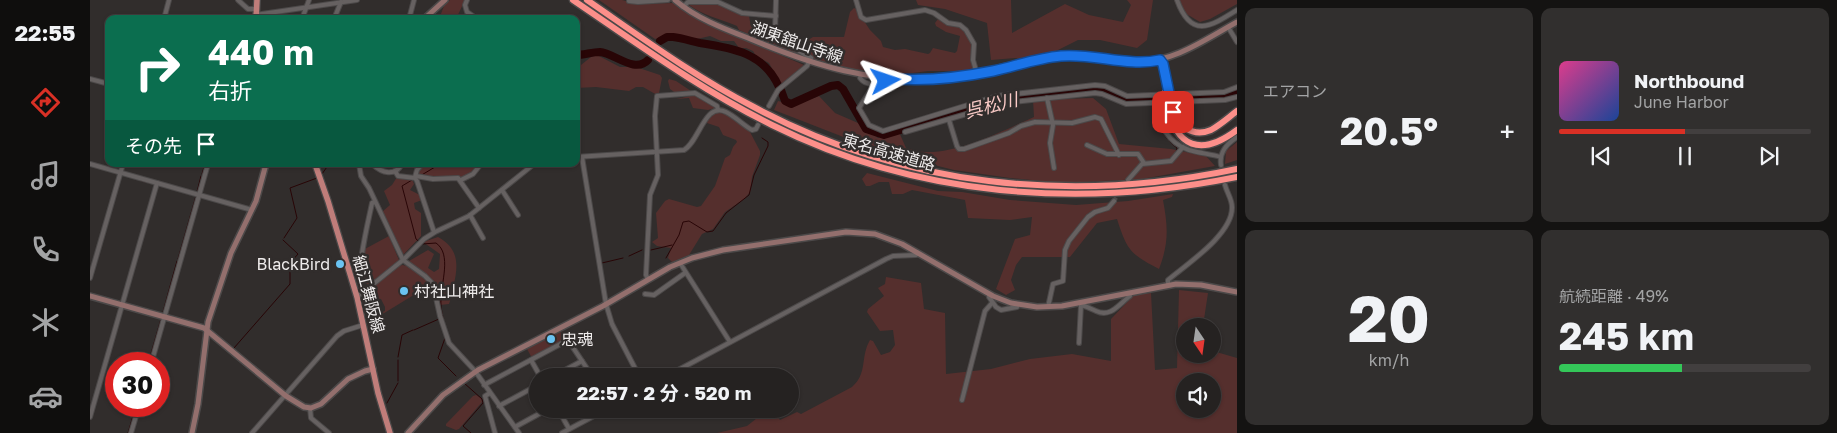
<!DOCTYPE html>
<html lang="ja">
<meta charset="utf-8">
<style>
:root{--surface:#252221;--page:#312f2e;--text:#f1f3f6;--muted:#a3a4a5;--line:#423f3f;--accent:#d93025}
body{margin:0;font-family:"Golos Text","Noto Sans JP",sans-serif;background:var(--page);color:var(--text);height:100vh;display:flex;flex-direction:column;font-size:19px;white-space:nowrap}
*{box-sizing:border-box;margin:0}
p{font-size:16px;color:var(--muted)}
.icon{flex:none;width:28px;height:28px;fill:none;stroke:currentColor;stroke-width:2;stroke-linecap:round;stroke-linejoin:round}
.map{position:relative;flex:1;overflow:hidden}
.panel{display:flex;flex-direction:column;gap:8px;padding:8px;background:#141312;width:600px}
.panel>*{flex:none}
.guide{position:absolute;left:15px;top:15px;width:475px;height:152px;border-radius:10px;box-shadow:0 1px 4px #0004,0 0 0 1px var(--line);background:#0b6e4f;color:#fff;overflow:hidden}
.needle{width:32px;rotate:167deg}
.controls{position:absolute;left:1086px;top:318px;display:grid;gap:10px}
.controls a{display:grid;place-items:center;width:45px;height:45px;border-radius:50%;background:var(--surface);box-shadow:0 1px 4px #0004,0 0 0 1px var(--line);font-size:25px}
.speed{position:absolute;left:15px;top:352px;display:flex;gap:10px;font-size:25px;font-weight:700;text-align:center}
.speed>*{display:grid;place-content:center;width:65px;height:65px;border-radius:50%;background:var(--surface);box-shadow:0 1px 4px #0004,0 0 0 1px var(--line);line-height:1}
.speed .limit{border:8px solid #d22;background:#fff;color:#111}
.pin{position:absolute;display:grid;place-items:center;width:42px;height:42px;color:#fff;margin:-21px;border-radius:10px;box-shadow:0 2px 8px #0006}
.me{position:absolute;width:55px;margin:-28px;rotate:85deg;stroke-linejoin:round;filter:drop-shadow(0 0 4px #0008)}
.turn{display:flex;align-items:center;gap:18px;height:105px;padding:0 20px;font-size:22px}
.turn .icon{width:65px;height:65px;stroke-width:2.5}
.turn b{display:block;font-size:35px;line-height:42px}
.then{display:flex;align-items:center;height:48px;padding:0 20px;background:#0003;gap:10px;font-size:19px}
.big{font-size:38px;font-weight:700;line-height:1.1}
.panel .tile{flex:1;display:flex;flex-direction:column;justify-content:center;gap:8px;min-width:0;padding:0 18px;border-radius:10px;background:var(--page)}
.panel .dial{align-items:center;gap:0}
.dial b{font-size:65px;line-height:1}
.song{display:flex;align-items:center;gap:15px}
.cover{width:60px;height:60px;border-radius:8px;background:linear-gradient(135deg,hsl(330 70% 55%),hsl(220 70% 35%))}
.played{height:5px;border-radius:2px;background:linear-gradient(90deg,var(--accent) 50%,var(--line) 50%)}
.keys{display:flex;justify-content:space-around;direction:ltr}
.heat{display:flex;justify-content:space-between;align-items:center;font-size:28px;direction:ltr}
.charge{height:8px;border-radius:4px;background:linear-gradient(90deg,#34c759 49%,var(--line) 0)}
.panel .tiles{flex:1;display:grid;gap:8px;grid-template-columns:repeat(2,1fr)}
.trip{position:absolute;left:439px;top:368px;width:270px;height:50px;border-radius:25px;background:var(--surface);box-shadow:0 1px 4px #0004,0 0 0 1px var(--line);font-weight:700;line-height:50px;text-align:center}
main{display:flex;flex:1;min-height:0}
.tabs{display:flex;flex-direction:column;width:90px;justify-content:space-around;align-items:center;background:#0f0e0d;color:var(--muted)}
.tabs .icon{width:35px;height:35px}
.tabs .current{color:var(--accent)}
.tabs b{font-size:22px;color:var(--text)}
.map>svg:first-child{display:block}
.green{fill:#552f2d;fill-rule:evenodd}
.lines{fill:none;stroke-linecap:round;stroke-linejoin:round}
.stream{stroke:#280506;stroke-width:1}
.river{stroke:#280506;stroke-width:8}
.street-tunnel{stroke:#4e4a49;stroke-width:4;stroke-dasharray:4 2;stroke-linecap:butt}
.street-casing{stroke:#4c4949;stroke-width:6}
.secondary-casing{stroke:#4c4949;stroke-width:8}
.primary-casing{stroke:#4c4949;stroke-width:8}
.highway-casing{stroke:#4c4949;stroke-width:9}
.street{stroke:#666161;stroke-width:4}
.secondary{stroke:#936f6d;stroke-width:5}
.primary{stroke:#c07d7a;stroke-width:5.5}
.highway{stroke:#fc8f8a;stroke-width:6}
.highway-bridge-casing{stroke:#4c4949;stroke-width:9;stroke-linecap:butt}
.highway-bridge{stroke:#fc8f8a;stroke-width:6}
.route-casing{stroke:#114b97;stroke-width:12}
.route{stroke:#1a73e8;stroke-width:9}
.poi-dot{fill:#6ac3f2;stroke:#312d2c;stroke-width:2}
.labels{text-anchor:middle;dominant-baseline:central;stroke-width:5;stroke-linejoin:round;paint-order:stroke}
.street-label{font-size:16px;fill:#efecec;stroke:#312d2c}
.poi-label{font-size:16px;fill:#efecec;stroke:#312d2c;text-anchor:start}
.water-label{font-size:18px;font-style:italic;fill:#facac6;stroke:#312d2c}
</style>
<main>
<nav class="tabs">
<b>22:55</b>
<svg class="icon current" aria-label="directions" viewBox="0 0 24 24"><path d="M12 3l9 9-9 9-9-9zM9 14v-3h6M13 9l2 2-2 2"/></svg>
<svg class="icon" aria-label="music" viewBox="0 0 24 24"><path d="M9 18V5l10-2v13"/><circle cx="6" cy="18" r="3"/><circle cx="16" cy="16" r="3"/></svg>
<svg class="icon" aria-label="phone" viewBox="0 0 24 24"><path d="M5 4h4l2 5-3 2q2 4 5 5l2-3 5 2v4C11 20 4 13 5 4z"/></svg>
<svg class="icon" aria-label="climate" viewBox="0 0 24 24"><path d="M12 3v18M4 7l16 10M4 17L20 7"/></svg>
<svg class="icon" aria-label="car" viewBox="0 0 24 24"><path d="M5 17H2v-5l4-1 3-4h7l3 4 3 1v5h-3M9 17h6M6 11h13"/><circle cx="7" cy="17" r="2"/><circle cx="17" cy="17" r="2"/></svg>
</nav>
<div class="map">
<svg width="1147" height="433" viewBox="0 0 1147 433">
<rect width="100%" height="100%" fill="#312d2c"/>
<!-- green -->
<g class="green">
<path d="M360,0H375L366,19H349L354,6Z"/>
<path d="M509,0H532L548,4L583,3L614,23L714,65L693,83H690L679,63L666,56L663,51L656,48H649L644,41H631L620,36L603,40L580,35L565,39Z"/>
<path d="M826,0H921L922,33L975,4L999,15L1033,22L1041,5L1037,0H1063L1057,40L1047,48L1010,40H988L964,52L937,60L925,58L901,60L897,23L855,9L828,5Z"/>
<path d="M1084,0H1147V4L1120,19L1110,22L1088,9Z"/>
<path d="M600,4H629L648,14L659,16L661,27L685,35L713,56L649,30L647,26C631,19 612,15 599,5Z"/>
<path d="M764,8L766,9L780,30L791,41L793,47L805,50L815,49L838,54L840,53L843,48L865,53L867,51L870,36L856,32L846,26L845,23L848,19C856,23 864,24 871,28C885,35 883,56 884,69L881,71H838L815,74H800L762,69L724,59C719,51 700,45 692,36L694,34L715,42L723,37H754L760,12Z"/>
<path d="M507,55L530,67H546L570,75L572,78L569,93L567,95L553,87H546L539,91L506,87L486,88V69L501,57Z"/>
<path d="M579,79L586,81L601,91L587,94L580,89L578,81Z"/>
<path d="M605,95L625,107V108L618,110L603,108L599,98L586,99Z"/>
<path d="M729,96L745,113L768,123L788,138L809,132L816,148C822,149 829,152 835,152C870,153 912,131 944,117L943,100L1003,98L1016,109L1029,144L1081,149L1116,156L1125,166L1052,179L972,183L920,178L864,170L792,152L684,110L688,101L704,105Z"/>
<path d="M628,112L637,115L660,132L670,151V155L662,177L660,192L654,199L635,212L623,229L612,234L599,255L582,262L578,258L581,248L567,246L562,242L568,238L566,213L575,201L579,199L607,207L611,206L625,186L635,158L640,155L643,147L647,142L646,140L633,135L629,127L617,123C617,117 623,114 628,112Z"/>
<path d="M1147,142V160L1135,164L1136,151Z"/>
<path d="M335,164H337L335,165L337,167L341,164H390C388,167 385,171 382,173C371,181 342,178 329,175C327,170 330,166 335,164Z"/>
<path d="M777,173L848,191L872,192L920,200L986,205L1038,201L1083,194L1082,197L1073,200C1078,227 1079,243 1069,269C1040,254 1037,250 1027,219L1007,223L980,257H932L926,265L921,280L925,290L916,295L906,289L925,239L940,235L942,217L920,220L878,218L875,200L822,190L813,194H802L799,182H789L780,186H776L772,179Z"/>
<path d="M307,177L322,179L324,184L320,190L330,195L332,200L324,203L325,209L331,213V236L314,254H312L292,212L300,205L294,191L302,185Z"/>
<path d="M299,236L309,260L279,285L271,280L273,250Z"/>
<path d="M348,237C376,252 365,277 360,301L359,304L350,305C343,280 342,279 320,264L319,261L338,250L344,254L338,268L344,272L349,269L350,254L333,242Z"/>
<path d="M312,265C322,266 336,276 340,285L291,315L282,319V316L295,311V307L291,299L278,298L275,294L307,267Z"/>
<path d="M796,277L831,283L834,309L855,313L856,374L901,369L940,359L982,354L1021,361V319L1044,295L1061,293L1065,370L1087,368L1089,290L1118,293L1113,326H1095V354H1122L1123,351L1147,358V433H627L657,426L676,411H683L690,420L707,412L711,414L762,387C778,373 770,357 780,340L783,341L791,355L800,352L805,345L803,330L790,331L777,312L778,309L794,296L788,288L795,284ZM1095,381H1122V409H1095Z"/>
<path d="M473,331L478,339L442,358L437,349Z"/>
<path d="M386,395L391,398L392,402L369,429L366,430L356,426V424L383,396Z"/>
</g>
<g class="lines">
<!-- stream -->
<g class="stream">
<path d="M1062,99V101"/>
<path d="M1062,104C1067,122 1071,136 1087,148L1086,152"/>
<path d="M289,164C295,168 301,169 307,164"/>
<path d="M112,174L115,164"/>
<path d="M232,174L239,164"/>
<path d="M330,176L350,164"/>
<path d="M322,180L312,186L326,239L332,244L346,243C362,254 351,283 351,299C350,309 354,320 356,330"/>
<path d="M51,181L64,184"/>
<path d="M68,185L105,196"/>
<path d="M107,192L111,176"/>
<path d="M194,238L207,218L200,188L227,178"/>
<path d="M561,250L582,245"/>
<path d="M539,256L552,250"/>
<path d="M576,258L589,235L593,222L599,221L617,232L623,231L636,213L659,195L664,175L678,146V142L672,138"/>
<path d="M88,259L106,196"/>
<path d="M512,263L533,258"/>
<path d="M73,312L87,261"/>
<path d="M324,330L349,319"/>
<path d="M355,338L348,358L366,376"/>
<path d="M144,348L200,284V263L208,254L193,240"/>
<path d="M308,357L312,335L323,330"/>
<path d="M111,359L113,336"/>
<path d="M58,364L71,319"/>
<path d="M308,381V360"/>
<path d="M374,383L392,399L393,403L373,426L381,433"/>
<path d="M297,403L308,383"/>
<path d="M38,433L46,406"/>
</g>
<!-- river -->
<g class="river">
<path d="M570,41L577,37H583C592,38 601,41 610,43C643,48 674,53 689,87"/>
<path d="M486,55C494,55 502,52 510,52C524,53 545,74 558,60"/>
<path d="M691,90L695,101L701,104L741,86L748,85L753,89L776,129L794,135L913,99L1005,89L1014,90L1036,100L1134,96L1147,92"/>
</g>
<!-- street-tunnel -->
<g class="street-tunnel">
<path d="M1131,165L1135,185"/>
<path d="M1024,201L1035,184"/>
</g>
<!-- street casing -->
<g class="street-casing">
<g id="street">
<path d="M148,0L158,9H165"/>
<path d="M377,0L375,5L377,12L387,19"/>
<path d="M766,0L771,17L776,20L835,10L844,13L858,23L870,25L876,30L884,44L883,60L887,74"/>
<path d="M1087,0C1101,39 1120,27 1147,10"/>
<path d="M539,1L548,2L578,0"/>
<path d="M593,7L598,2H628L652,13L686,16"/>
<path d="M165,15L267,0"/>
<path d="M74,19L79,0"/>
<path d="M212,19L219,0"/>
<path d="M244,19L251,2"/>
<path d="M319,19L324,0"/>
<path d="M1138,27L1147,42"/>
<path d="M771,75L770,78C776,86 787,85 796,81V78"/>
<path d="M0,79L19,84"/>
<path d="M784,85L769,108L779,125L793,131L907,96L1005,85L1015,86L1037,96L1134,92L1147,87"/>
<path d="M957,98L963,125L960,143L964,168"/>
<path d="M1066,103C1068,124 1078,143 1099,150C1109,153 1120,154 1131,157"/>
<path d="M679,106L688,90L717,66L721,58L697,44L685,31L686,0"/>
<path d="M859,120L867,146L869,149H874L919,133L931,126L945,122L982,123L1005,117L1011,119L1029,155"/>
<path d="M815,132L914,103L1005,93L1012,94L1036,104L1135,100L1147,97"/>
<path d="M997,145L1017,154H1048L1054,163"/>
<path d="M486,157L594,150C609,142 615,101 636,112C646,117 653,125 662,130L666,129L668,125"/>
<path d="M492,157L516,304L522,324L549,376"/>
<path d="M0,164L162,210"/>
<path d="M269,164L271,176L279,188L313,260L335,276L343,284L350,316L359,343L385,371L429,433"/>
<path d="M282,164C292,173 305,177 312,164"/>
<path d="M1131,165C1129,152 1137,144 1147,137"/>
<path d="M305,171L308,176L325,178L327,181L344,232"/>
<path d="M326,176L343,179L368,178L389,208"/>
<path d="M325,177L327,170L332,164"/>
<path d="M371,180L383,174L391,164"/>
<path d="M1038,180L1052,164L1081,161L1093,147"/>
<path d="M412,190L428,215"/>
<path d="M380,215L393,238"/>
<path d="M590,263L640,342"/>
<path d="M0,278L33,164"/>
<path d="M558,279L556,275L560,195L568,175L565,116L567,96L605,93L627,106L628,110"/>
<path d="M1078,285V280C1097,264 1143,234 1142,207C1142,199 1137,193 1135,185"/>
<path d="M273,293C263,281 279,219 282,203L285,202"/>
<path d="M555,294L564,295L595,273"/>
<path d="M900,295L899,297L906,307L911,310L927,307L928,304"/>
<path d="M266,296L271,294L313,260L334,239L345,232L379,216L444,164"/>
<path d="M991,305C996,306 1001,309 1006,311C1021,318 1029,304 1040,296L1039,293"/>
<path d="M958,307L963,284L973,281L975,250L979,241L998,217L1005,212L1018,208L1024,201"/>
<path d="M989,343L991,305"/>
<path d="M441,360L450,376"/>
<path d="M61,364L118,164"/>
<path d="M464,376L492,361"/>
<path d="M577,376L796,259L803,256L826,255L827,252"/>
<path d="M394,385L478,340L502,376"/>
<path d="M400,393L395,396L405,433"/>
<path d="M872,400L895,311L902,303"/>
<path d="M409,406L448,385"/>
<path d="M220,408L221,418L239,433"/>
<path d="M468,409L478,427"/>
<path d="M0,417L67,183"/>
<path d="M425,427L458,409"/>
<path d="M41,433L49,406"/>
<path d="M162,433L247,336L254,331L273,325"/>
<path d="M472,433L517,409"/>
</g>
</g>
<!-- secondary casing -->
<g class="secondary-casing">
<g id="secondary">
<path d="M585,0C606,18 632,28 658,38C725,66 782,84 856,78C894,75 930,60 967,56C995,53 1020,62 1046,62C1083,63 1116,39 1147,22"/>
<path d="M334,19L355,0"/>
<path d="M0,296L114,328L196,396L214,407L221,408L231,404L258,379L275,371L283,369"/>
<path d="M102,433L108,404L118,322L141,253L166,201L176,164"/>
<path d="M318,433L353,395L388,370L513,306L580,267L602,258L633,250L756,232L785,234L812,244L903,296L921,303L947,307L972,306L1086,284L1111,285L1147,292"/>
</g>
</g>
<!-- primary casing -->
<g class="primary-casing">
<g id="primary">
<path d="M166,19L167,0"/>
<path d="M225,164L238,201L267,297L288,393L300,433"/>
</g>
</g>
<!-- highway casing -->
<g class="highway-casing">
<g id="highway">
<path d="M483,0C548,44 611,90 682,125C827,197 990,209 1147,177"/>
<path d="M497,0C551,37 604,76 662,106C813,187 981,204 1147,169"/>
<path d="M1070,60L1073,64L1078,92"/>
<path d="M1077,104C1086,148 1111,157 1147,130"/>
<path d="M1082,107C1086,125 1102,138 1121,130C1130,125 1139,117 1147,111"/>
</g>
</g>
<!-- street -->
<use href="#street" class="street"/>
<!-- secondary -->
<use href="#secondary" class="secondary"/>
<!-- primary -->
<use href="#primary" class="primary"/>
<!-- highway -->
<use href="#highway" class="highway"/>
<!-- highway-bridge casing -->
<g class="highway-bridge-casing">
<path id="highway-bridge" d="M1075,92L1077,104"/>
</g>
<!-- highway-bridge -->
<use href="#highway-bridge" class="highway-bridge"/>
</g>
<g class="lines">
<!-- route casing -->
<g class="route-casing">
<path id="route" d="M796,81V78C831,82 868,78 903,71C926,66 947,58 971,56C1004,53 1037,67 1070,60L1073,64L1083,112"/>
</g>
<!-- route -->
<use href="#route" class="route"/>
</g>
<!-- markers -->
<g class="poi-dot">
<circle cx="250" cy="264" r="5"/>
<circle cx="314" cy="291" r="5"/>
<circle cx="461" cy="339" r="5"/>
</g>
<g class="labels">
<!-- street labels -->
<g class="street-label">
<text transform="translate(707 42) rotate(19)">湖東舘山寺線</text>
<text transform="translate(799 152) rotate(16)">東名高速道路</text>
<text transform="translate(279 294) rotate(75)">細江舞阪線</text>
</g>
<!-- poi labels -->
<g class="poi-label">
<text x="240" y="264" text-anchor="end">BlackBird</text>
<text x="324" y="291">村社山神社</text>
<text x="471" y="339">忠魂</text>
</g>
<!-- water labels -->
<g class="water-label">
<text transform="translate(901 105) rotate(-14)">呉松川</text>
</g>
</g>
</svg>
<div class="controls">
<a><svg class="needle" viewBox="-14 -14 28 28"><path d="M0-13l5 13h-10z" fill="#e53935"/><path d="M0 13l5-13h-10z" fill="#a3a4a5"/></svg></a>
<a><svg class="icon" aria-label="sound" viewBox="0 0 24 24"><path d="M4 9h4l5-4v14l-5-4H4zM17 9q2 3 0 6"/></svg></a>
</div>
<div class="speed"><div class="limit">30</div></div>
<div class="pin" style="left:1083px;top:112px;background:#d93025"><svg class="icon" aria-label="arrive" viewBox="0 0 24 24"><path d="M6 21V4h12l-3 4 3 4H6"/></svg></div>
<svg class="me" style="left:796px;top:81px" viewBox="-20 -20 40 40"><path d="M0-17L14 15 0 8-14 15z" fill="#1a73e8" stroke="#fff" stroke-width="4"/></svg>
<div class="trip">22:57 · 2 分 · 520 m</div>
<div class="guide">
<div class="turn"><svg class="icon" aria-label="right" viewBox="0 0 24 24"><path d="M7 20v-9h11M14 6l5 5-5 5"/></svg><div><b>440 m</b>右折</div></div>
<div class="then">その先<svg class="icon" aria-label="arrive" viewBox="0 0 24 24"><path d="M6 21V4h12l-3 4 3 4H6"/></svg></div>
</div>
</div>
<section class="panel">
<div class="tiles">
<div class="tile"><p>エアコン</p>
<div class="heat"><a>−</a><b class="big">20.5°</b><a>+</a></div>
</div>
<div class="tile">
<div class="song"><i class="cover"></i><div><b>Northbound</b><p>June Harbor</p></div></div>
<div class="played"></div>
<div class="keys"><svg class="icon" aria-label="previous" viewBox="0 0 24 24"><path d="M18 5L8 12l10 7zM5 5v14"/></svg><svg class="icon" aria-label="pause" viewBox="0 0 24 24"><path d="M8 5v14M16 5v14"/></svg><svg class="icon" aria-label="next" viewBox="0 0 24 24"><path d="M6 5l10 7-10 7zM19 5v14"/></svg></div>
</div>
<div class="tile dial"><b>20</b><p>km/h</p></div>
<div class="tile"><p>航続距離 · 49%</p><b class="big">245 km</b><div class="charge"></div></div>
</div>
</section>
</main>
